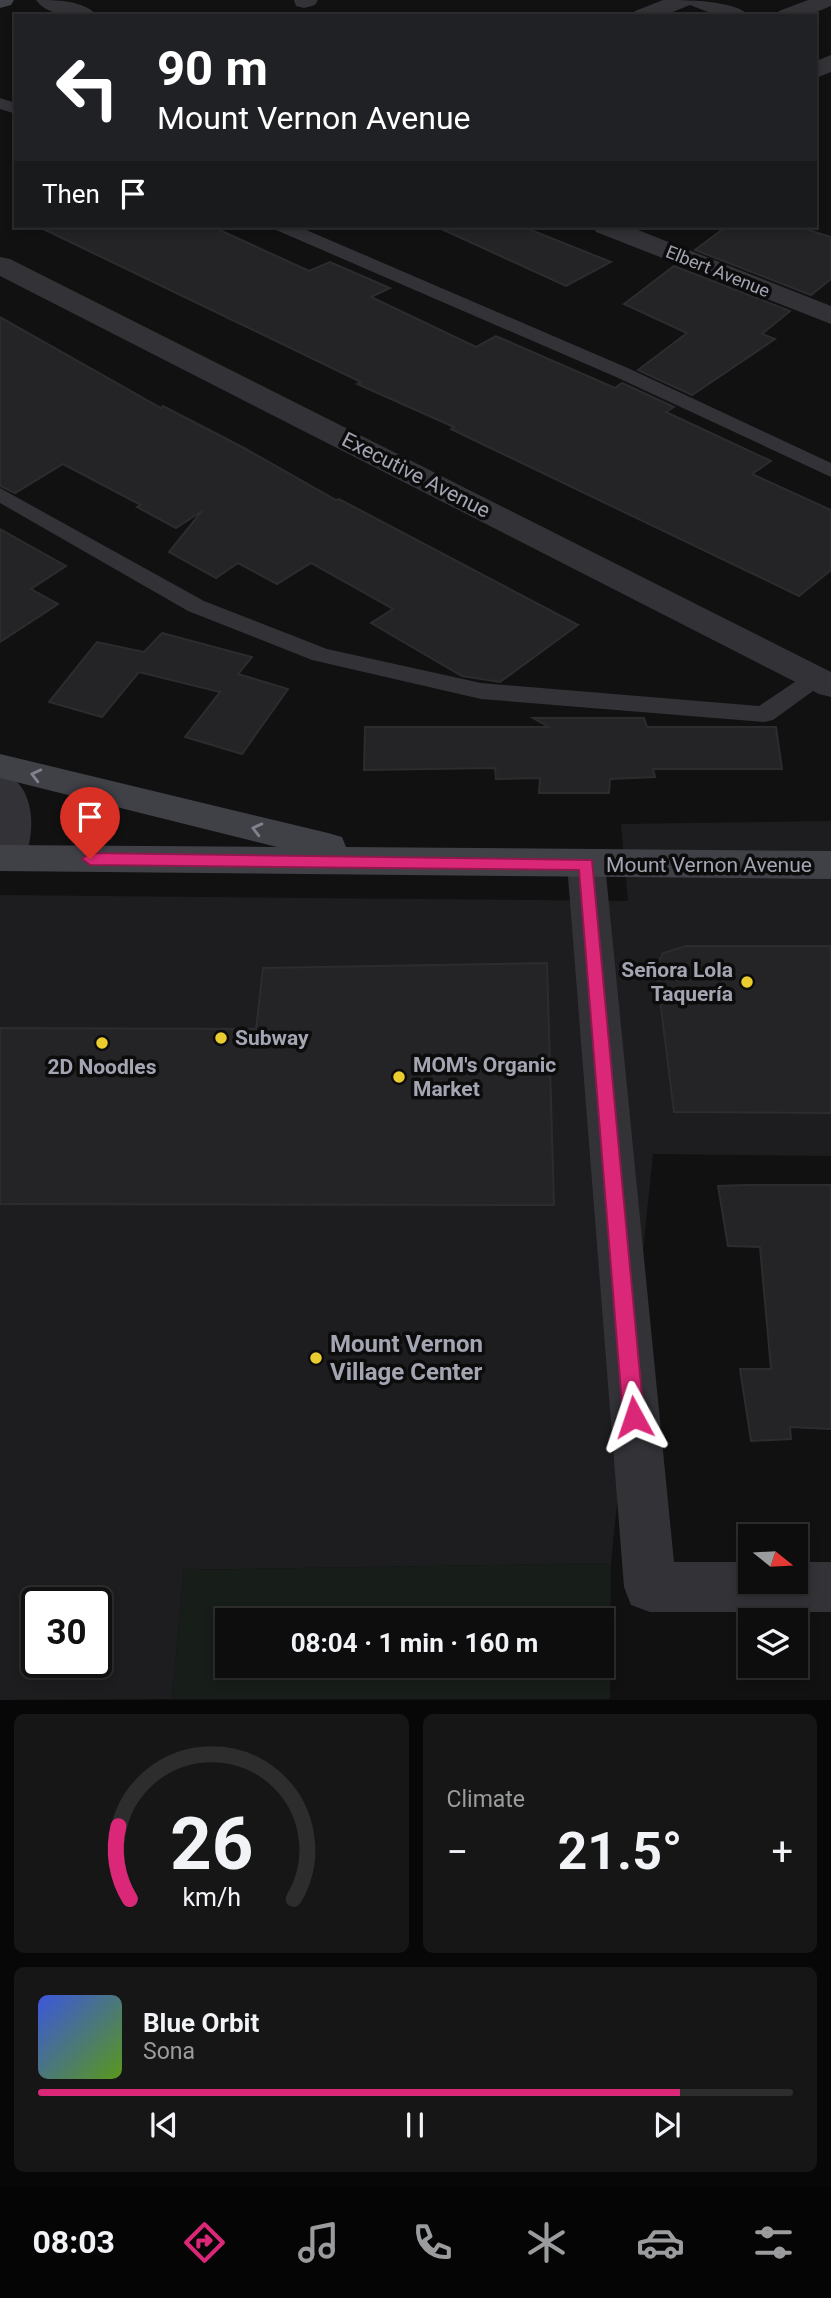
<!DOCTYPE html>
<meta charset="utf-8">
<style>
:root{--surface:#0d0d0e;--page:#161617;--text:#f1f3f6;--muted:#9a9c9e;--line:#2d2d2e;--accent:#db2777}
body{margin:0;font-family:Roboto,sans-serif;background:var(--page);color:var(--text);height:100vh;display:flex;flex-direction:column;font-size:26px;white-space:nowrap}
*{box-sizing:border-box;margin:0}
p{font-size:23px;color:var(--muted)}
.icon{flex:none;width:38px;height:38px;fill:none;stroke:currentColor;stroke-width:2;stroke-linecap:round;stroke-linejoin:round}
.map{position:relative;height:1700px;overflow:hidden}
.details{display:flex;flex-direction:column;gap:14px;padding:14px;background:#070708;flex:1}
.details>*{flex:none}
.top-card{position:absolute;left:14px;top:14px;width:803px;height:214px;border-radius:0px;box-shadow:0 4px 10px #0003,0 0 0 2px var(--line);background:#202124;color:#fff;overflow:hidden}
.needle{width:46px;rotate:108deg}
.tools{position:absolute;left:738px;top:1524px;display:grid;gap:14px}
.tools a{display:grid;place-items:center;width:70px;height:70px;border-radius:0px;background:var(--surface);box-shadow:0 4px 10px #0003,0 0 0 2px var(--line);font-size:35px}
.speed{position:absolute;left:21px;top:1587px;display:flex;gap:14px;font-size:35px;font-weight:700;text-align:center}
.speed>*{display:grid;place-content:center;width:91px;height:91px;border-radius:50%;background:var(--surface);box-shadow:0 4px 10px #0003,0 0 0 2px var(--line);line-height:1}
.speed .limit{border:4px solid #111;border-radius:10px;background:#fff;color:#111}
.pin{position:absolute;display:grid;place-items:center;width:60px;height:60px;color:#fff;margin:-72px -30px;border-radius:50% 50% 50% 0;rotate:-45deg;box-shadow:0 0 7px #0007}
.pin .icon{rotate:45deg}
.me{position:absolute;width:77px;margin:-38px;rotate:355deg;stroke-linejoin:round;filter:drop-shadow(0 0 5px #0008)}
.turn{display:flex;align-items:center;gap:24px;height:147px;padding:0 28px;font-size:32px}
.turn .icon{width:91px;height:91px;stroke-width:2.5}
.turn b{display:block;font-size:49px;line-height:60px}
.then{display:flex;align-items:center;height:66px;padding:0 28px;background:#0003;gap:14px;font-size:26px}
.big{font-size:52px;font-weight:700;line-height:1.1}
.details .tile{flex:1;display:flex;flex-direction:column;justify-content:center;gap:10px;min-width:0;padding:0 24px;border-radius:10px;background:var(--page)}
.details .dial{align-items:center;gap:0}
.dial svg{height:182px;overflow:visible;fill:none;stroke:var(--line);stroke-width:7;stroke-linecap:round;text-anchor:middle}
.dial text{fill:var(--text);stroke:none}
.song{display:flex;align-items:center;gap:21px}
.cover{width:84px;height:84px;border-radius:10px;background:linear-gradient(135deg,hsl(230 70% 55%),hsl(90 70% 35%))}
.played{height:7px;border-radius:4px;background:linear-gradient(90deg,var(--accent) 85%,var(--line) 85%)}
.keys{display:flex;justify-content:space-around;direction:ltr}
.heat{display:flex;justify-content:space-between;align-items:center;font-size:38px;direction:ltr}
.details .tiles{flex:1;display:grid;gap:14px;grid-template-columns:1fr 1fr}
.tile:last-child{grid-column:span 2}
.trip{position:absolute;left:215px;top:1608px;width:399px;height:70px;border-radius:0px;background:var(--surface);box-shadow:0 4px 10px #0003,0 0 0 2px var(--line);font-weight:700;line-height:70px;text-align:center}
.menu{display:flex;height:112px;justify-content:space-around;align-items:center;background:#050506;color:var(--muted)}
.menu .icon{width:49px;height:49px}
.menu .current{color:var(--accent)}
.menu b{font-size:32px;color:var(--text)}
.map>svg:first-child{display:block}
.built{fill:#1d1d1f;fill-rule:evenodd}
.green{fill:#171d19;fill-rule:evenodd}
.building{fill:#242426;stroke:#2c2b2e;stroke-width:2}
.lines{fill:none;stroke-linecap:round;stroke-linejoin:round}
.service{fill:#323237;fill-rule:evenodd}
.minor{fill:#323237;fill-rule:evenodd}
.tertiary{fill:#323237;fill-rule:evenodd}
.secondary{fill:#404147;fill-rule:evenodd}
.oneway{stroke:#80828d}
.route{fill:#db2777;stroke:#8e194d;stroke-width:2}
.poi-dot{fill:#eccd30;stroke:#0c0c0d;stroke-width:2.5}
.labels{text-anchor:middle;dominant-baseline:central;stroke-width:7;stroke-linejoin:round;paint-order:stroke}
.far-street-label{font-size:18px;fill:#a3a5b3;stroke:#0c0c0d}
.street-label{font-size:21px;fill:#a3a5b3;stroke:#0c0c0d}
.poi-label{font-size:21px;font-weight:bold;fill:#a3a5b3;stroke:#0c0c0d;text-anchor:start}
.near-poi-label{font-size:24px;font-weight:bold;fill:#a3a5b3;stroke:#0c0c0d;text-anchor:start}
</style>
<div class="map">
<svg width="831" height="1700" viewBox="0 0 831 1700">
<rect width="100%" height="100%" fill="#111112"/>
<!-- built -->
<path class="built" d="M831,821V1156L653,1154L611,1563L184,1570L172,1699L0,1700V895L628,901L621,824ZM37,1603H96V1662H37Z"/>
<!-- green -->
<path class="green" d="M611,1563L610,1699H172L184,1570ZM228,1620H602V1666H228Z"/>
<!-- building -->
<g class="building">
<path d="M37,226H211L309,271L330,262L390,288L371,297L476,347L496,336L615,388L622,383L674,407L666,412L771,461L752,474L831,510V570L799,596L451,429L454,427L357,384L361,382Z"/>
<path d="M435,226H521L611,262L566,286Z"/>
<path d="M727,226H796L831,237V279L811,295L695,250Z"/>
<path d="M674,266L790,311L762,334L775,339L692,395L638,370L687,333L624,304Z"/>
<path d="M0,317L161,408L163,406L244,448L336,500L339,499L578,625L500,682L462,676L371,623L393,609L311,563L277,584L238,563L216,578L169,552L202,511L176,528L137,507L141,505L63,464L15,493L0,486Z"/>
<path d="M0,529L66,566L31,589L58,604L0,642Z"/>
<path d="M162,633L252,657L238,674L288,689L242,754L185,737L220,692L139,672L102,717L49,702L97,642L144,652Z"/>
<path d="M533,718H644L647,727H776L782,769H653L655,777L610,779L609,793H539L540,778L496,779L495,768L364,770L365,727H549Z"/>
<path d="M686,946H831V1113L674,1112L656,968L663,953Z"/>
<path d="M547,963L554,1205L0,1204V1028L256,1029L263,968Z"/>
<path d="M747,1185H831V1429L790,1427L791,1439L751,1441L740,1369H771L760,1247L728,1246L718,1186Z"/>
</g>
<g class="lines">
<!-- service -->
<g class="service">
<path d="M0,98L16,103V114L0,109Z"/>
<path d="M273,226H297L630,369L831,463V477L616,377L276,230Z"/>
<path d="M0,488L204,601L327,649L481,683L759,706L808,673L816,670L824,673L828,678L824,683L773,720L764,722L481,699L312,660L188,611L0,503Z"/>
</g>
<!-- minor -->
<g class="minor">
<path d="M36,0C56,0 84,0 98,16C78,16 49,18 36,0Z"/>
<path d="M294,0H318L315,5L304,8L296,6Z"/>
<path d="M663,0C686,0 735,0 750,16H718L690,5L663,16H632L635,11Z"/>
<path d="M808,0H831V6L807,16H776L779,11Z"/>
<path d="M831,55V72L816,78V61Z"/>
<path d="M592,226H628L831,306V324L596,232Z"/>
<path d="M0,257L10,259L831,672V697L819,694L0,276Z"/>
<path d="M586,850L600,854L605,864L674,1562H751V1582H796V1562H831V1612H650L631,1605L624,1587L567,864L572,854Z"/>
</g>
<!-- tertiary -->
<path class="tertiary" d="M0,772C38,783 37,839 20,868L6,871L0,870Z"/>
<!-- secondary -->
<g class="secondary">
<path d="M0,0H14L11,5L0,8Z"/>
<path d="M0,754L328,833L342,837L346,847L831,851V879L0,871V845L277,847L0,778Z"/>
</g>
</g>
<!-- one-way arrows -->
<defs><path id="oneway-chevron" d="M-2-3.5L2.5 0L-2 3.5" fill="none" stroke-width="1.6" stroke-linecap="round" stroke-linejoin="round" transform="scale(1.75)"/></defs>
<g class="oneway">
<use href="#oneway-chevron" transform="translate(36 775) rotate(-166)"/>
<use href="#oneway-chevron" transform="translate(257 829) rotate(-166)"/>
</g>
<!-- route -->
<path class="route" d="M90,853L592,860L644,1417L641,1424L634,1427L626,1424L623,1417L579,870L90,865L82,859Z"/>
<!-- markers -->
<g class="poi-dot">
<circle cx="747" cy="982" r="7"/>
<circle cx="221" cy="1038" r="7"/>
<circle cx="102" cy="1043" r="7"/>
<circle cx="399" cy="1077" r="7"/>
<circle cx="316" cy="1358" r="7"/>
</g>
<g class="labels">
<!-- far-street labels -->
<g class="far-street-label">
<text transform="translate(718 271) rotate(22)">Elbert Avenue</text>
</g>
<!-- street labels -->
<g class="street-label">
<text transform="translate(416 475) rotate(27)">Executive Avenue</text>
<text x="709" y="865">Mount Vernon Avenue</text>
</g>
<!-- poi labels -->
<g class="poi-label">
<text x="733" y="970" text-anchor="end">Señora Lola<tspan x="733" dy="24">Taquería</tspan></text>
<text x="235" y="1038">Subway</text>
<text x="413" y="1065">MOM's Organic<tspan x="413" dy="24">Market</tspan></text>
<text x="102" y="1067" text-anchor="middle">2D Noodles</text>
</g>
<!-- near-poi labels -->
<g class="near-poi-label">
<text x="330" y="1344">Mount Vernon<tspan x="330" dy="28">Village Center</tspan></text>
</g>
</g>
</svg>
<div class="tools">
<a><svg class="needle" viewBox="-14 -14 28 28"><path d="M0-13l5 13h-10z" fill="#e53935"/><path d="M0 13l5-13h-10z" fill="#9a9c9e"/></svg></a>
<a><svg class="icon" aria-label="layers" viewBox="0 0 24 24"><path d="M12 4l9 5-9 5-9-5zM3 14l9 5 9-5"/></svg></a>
</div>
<div class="speed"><div class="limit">30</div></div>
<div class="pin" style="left:90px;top:859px;background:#d93025"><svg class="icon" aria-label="arrive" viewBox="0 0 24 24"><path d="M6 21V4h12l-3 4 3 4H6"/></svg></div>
<svg class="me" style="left:634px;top:1417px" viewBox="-20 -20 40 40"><path d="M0-17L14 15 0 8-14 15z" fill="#db2777" stroke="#fff" stroke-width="4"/></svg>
<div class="trip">08:04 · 1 min · 160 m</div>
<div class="top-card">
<div class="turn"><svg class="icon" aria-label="left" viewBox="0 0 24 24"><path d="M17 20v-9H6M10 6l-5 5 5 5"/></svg><div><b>90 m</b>Mount Vernon Avenue</div></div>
<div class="then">Then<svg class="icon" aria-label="arrive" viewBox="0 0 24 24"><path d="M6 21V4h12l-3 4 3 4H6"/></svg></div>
</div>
</div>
<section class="details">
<div class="tiles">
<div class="tile dial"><svg viewBox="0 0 100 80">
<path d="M14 69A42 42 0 1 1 86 69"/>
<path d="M14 69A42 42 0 0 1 9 37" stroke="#db2777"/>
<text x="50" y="56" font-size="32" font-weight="700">26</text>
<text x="50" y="72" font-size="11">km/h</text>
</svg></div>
<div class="tile"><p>Climate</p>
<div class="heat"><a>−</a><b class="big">21.5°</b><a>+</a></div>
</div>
<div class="tile">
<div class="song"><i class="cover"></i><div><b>Blue Orbit</b><p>Sona</p></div></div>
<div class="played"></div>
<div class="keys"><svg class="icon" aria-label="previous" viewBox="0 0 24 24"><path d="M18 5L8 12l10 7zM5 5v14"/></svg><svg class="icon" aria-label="pause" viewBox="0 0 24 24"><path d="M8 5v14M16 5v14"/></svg><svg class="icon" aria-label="next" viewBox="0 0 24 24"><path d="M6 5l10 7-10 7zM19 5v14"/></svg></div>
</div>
</div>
</section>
<nav class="menu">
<b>08:03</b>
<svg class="icon current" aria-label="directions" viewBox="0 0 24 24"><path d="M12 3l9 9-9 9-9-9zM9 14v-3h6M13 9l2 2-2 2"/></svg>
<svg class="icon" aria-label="music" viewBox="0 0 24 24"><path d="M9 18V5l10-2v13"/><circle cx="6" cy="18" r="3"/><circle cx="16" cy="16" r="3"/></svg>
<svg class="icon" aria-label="phone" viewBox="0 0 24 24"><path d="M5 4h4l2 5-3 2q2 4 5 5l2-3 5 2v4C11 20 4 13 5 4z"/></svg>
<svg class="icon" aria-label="climate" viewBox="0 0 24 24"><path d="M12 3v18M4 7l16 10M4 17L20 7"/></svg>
<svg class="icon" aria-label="car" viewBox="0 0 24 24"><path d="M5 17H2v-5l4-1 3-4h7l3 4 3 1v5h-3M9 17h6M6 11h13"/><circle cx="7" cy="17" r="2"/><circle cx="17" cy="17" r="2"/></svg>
<svg class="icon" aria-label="filters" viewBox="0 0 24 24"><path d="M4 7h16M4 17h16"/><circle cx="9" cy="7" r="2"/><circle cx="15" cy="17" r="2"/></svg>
</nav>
